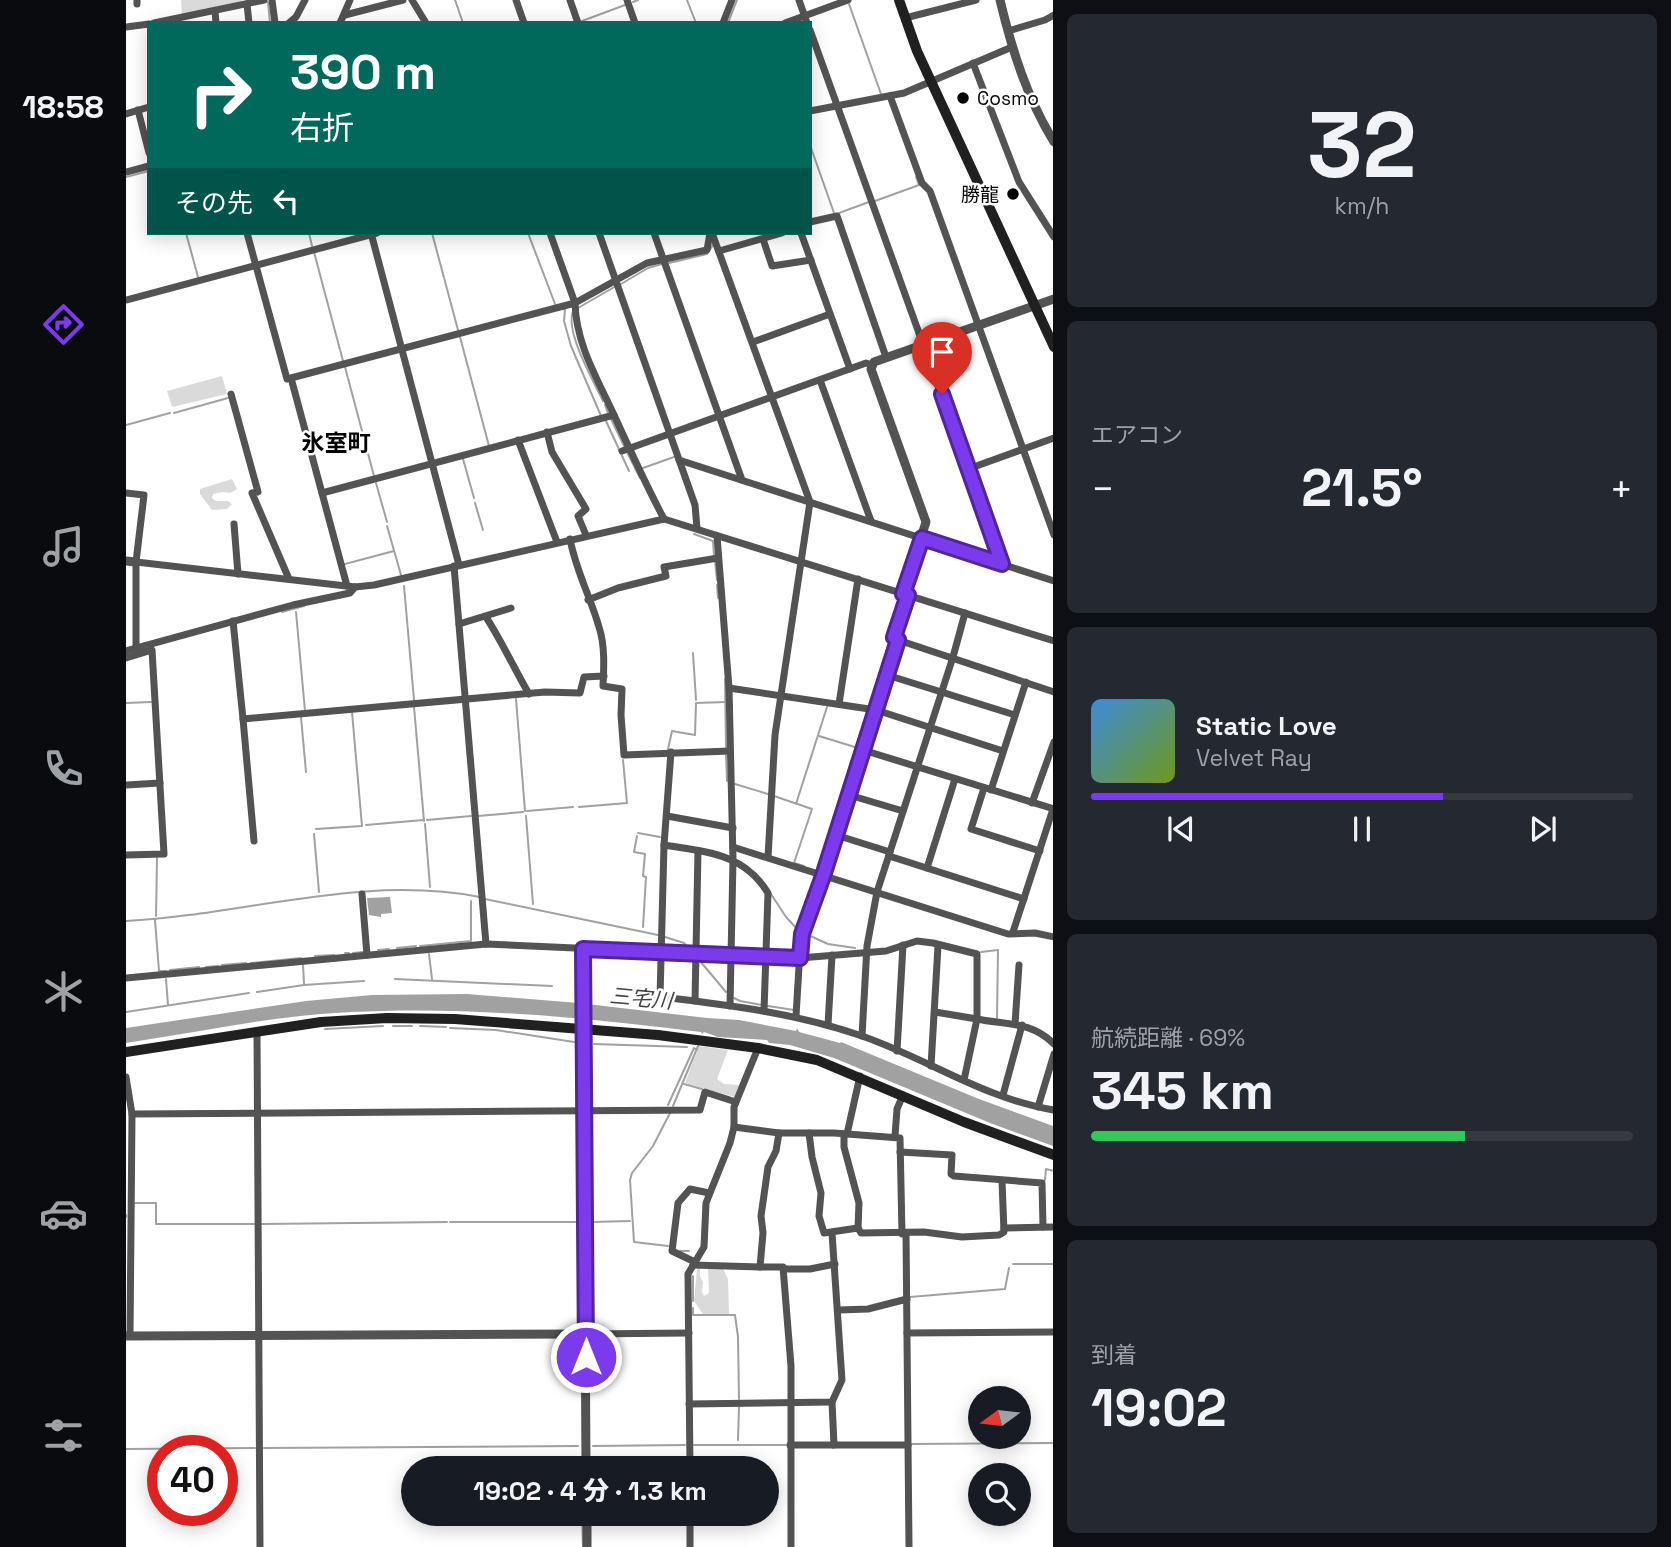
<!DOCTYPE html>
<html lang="ja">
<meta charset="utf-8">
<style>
:root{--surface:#171b24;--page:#242831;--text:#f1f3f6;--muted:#9ea1a6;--line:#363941;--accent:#7c3aed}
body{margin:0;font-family:"Space Grotesk","Noto Sans JP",sans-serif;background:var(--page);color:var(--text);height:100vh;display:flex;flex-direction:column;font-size:26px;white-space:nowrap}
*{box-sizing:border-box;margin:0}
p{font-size:23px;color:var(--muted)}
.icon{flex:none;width:38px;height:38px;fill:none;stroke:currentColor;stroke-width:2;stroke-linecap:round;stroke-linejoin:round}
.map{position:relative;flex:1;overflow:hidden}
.details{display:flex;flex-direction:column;gap:14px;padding:14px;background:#0d0f14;width:618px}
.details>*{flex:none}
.top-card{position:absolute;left:21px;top:21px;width:665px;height:214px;border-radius:0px;box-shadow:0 4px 18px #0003;background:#00695c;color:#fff;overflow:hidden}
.needle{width:46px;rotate:255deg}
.fabs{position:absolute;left:842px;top:1386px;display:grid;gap:14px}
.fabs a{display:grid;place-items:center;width:63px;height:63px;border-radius:50%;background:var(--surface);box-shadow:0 4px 18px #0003;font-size:35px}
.speed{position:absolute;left:21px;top:1435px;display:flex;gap:14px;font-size:35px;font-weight:700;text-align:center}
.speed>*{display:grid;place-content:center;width:91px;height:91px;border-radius:50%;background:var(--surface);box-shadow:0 4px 18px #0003;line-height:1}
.speed .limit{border:10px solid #d22;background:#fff;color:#111}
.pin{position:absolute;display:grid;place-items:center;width:60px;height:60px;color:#fff;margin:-72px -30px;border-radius:50% 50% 50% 0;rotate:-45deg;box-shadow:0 0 7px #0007}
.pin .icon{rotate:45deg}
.me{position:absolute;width:77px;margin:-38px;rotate:0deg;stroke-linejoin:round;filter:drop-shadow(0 0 5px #0008)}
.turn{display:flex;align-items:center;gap:24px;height:147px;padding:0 28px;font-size:32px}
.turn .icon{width:91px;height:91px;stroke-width:2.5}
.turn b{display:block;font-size:49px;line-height:60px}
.then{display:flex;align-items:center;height:66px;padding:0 28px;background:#0003;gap:14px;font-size:26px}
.big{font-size:52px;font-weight:800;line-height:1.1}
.details .widget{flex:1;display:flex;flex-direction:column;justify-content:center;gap:10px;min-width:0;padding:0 24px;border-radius:10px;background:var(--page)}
.details .dial{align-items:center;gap:0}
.dial b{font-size:91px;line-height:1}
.song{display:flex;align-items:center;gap:21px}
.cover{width:84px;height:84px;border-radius:10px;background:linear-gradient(135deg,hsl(210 70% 55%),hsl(80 70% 35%))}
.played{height:7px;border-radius:4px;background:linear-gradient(90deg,var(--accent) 65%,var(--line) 65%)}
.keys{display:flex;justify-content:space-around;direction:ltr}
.heat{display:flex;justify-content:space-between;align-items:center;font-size:38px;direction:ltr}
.charge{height:10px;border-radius:5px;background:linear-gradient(90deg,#34c759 69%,var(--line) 0)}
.trip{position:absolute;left:275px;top:1456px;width:378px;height:70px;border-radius:35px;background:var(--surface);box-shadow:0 4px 18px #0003;font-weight:800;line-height:70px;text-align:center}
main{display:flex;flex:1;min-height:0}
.menu{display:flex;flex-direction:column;width:126px;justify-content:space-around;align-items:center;background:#090b0e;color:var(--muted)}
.menu .icon{width:49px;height:49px}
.menu .on{color:var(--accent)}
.menu b{font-size:32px;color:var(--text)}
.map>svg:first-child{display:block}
.green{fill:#dadada}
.water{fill:#a1a1a1}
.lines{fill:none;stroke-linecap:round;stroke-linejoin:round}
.stream{stroke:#a1a1a1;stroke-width:2}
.minor{stroke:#535353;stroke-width:7}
.tertiary{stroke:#535353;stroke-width:9}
.secondary{stroke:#202020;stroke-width:10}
.route-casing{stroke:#51269a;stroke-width:18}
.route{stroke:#7c3aed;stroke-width:12}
.poi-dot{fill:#000;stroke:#fff;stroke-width:2.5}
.labels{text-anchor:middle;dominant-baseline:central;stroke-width:5;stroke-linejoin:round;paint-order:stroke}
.poi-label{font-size:19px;fill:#000;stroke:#fff;text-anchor:start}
.water-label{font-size:21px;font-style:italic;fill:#424242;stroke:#fff}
.quarter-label{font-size:23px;font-weight:bold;fill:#000;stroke:#fff}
</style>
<main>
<nav class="menu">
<b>18:58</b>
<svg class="icon on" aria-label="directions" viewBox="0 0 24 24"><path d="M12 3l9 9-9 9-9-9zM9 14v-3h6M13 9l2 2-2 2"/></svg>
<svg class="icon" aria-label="music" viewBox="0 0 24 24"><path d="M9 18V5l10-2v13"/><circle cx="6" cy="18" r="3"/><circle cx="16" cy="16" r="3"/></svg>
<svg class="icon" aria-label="phone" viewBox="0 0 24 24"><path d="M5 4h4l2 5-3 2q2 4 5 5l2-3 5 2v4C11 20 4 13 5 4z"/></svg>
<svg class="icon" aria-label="climate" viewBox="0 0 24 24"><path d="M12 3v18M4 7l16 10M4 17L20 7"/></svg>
<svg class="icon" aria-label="car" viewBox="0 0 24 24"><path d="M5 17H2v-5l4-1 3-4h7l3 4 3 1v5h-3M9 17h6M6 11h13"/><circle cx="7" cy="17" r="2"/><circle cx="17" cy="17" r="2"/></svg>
<svg class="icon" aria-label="filters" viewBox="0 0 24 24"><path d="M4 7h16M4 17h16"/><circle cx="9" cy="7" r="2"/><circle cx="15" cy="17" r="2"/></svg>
</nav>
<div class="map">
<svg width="928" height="1547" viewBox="0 0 928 1547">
<rect width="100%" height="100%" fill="#fff"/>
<!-- green -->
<g class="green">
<path d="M55,0H116V1L56,15Z"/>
<path d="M96,376L101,394L46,407L41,391Z"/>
<path d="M106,479L111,489L104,493L97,492L87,494L86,498L90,501H102L106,504L101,509L86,510L74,494V489Z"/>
<path d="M573,1046L602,1050L591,1079L598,1084L613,1085L609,1097L559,1083Z"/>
<path d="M574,1268V1276L577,1282L576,1292L578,1296L583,1293L582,1269L597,1268L602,1280L603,1314H577L568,1301L571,1269Z"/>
</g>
<!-- water -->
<g class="water">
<path d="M264,897L266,913L255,914V917L243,915L241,898Z"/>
<path d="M341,994L452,1003L581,1018L613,1020L670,1031L671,1028L673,1032L714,1043L715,1042L853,1099L927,1126V1146L864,1123L708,1058L664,1045L643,1043L641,1040L592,1037L578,1032L576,1034L575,1032C463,1018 340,1006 226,1012C150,1015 75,1032 0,1043V1028L180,1001L246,995Z"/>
</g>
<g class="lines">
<!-- stream -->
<g class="stream">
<path d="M329,0L337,23"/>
<path d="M561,0L570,23"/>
<path d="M142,2L144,23"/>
<path d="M507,2L512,0"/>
<path d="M723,4L755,94"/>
<path d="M456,21L499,5"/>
<path d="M602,23L611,0"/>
<path d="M684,145L708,213"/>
<path d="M0,177L23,171"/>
<path d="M749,201L793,185L790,177"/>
<path d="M713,213L743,202"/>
<path d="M60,233L72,277"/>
<path d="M183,233L186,246"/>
<path d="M306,233L332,330"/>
<path d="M402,233L429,304"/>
<path d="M188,252L217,361"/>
<path d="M543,263L581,254L587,245"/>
<path d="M495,284L522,268L536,264"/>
<path d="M452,308L490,286"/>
<path d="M437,309L439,310L438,321L445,346L475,416"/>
<path d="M447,311C439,332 467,380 477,401"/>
<path d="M334,337L363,446"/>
<path d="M219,367L248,476"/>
<path d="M479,405L482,413"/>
<path d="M48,413L102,398"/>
<path d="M485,419L498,446"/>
<path d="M480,421L503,471"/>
<path d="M0,425L44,413"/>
<path d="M501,452L514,478"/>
<path d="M337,459L348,498"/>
<path d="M517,468L548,457"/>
<path d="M250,483L261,522"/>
<path d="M349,503L357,530"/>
<path d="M261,526L275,575"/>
<path d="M568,534L587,541L588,556"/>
<path d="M589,561L591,580"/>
<path d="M219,564L268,551"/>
<path d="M591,585L592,598"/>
<path d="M278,586L288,700"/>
<path d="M156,612L178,606"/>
<path d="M170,612L179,711"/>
<path d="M567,653L570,700"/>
<path d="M599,679L600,747"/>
<path d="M390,699L399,811"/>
<path d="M0,703L25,702"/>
<path d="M288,707L298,821"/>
<path d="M175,717L180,772"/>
<path d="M693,736L732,748"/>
<path d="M542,749L546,731L569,735L570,703L599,702"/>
<path d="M600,755L601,781"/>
<path d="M609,784L642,794"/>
<path d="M648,796L686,809L668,863L678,866"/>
<path d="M670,804L701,707"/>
<path d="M453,807L501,803L497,760"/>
<path d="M401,811L447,807"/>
<path d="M352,816L397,812"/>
<path d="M400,816L407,904"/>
<path d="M301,820L345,816"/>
<path d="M299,824L304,887"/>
<path d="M240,825L297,820"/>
<path d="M190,829L236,826L226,712"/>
<path d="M512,833L534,837"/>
<path d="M188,834L193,892"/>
<path d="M511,836L508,852L519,854L517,876L520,877L517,927"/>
<path d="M645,894L660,917L673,931"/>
<path d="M359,899L532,935"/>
<path d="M30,916L31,858"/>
<path d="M29,920L33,971H40"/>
<path d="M0,921C118,915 235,874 354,897"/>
<path d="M680,934L702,944L729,948"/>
<path d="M539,937L558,943L563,949"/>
<path d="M294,946L345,941V901"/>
<path d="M271,948L290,946"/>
<path d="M252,950L263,949"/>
<path d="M855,952L872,950L871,1018"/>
<path d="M219,953H223"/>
<path d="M227,953L237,952"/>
<path d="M303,954L306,979"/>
<path d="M189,956L208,955"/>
<path d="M574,961L600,992"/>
<path d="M125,963L175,958"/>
<path d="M96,965L120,963"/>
<path d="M177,965L178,984"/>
<path d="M80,967L92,966"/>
<path d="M44,970L73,967"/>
<path d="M40,979L42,1005"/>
<path d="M269,979L426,986"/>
<path d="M131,992L178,985L238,981"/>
<path d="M608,998L614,1001L636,1005"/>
<path d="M642,1006L668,1010"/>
<path d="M0,1012L123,993"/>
<path d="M267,1026H286"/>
<path d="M294,1026L320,1027"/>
<path d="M324,1028L370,1030L448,1042"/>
<path d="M199,1029L257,1026"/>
<path d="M468,1044L561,1047"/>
<path d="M558,1084L576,1089"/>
<path d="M542,1105L568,1048L571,1050"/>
<path d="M547,1106L572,1046"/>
<path d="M919,1180L920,1169L928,1171"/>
<path d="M9,1203H30V1224H128"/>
<path d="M0,1215V1217"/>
<path d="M324,1222H453"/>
<path d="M466,1222L504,1221"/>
<path d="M136,1224L321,1222"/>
<path d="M542,1246L508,1242L504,1180L506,1173L527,1146L544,1113"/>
<path d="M554,1251H563"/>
<path d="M887,1264H928"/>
<path d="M567,1276V1301"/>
<path d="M784,1297L879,1289L883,1268"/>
<path d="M567,1308V1315H609L612,1337L613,1399"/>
<path d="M612,1440L613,1407"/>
<path d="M786,1444L928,1443"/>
<path d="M568,1445H660"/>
<path d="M467,1446L559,1445"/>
<path d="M138,1448L452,1446"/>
<path d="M0,1449L129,1448"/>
<path d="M456,1514L457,1547"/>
</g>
<!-- minor -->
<g class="minor">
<path d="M11,0V4"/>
<path d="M146,0L149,23"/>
<path d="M286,0L300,23"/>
<path d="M390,0L398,23"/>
<path d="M444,0L452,23"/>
<path d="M501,0L509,23"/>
<path d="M673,0L681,23"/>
<path d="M121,4L123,23"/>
<path d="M89,11L90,23"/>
<path d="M219,15L277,0"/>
<path d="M779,18L850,0"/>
<path d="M28,23L138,0"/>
<path d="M163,23L170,17L179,0"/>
<path d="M214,23L224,0"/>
<path d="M597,23L606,0"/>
<path d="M659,23L722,0"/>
<path d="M0,27L23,24"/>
<path d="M684,30L876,564"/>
<path d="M882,31L919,20L928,15"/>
<path d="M847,63L893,182L928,237"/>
<path d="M764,96L796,183L804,191L928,535"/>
<path d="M12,110L23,153"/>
<path d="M684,111L778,93L886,47"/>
<path d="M0,114L23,107"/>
<path d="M0,172L23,166"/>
<path d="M684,222L711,216L760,357"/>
<path d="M121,233L161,379"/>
<path d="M245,233L333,565"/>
<path d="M424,233L449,303L521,263L581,250L584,233"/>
<path d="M473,233L569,505L571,528"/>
<path d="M528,233L616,480"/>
<path d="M586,233L684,502L649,735L642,857"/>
<path d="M675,233L724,369"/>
<path d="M637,239L646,266L685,260"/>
<path d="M593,251L656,233"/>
<path d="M0,300L251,233"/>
<path d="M627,342L704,314"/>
<path d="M694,380L745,521"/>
<path d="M105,394L132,492L126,493L163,579"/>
<path d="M421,432L426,452L460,509L452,516L460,535"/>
<path d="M392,440L431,542"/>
<path d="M496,451L740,363L746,365"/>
<path d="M553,460L928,581"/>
<path d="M842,469L928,438"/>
<path d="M0,493L18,495L10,562V650"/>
<path d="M196,493L488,415"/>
<path d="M108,524L112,574"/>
<path d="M591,536L603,688L607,860L604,1006"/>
<path d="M444,539C450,571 464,596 473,627C479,645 478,667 477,686L496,689L495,715L498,755L604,751"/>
<path d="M10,562L229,587L248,585L538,519L928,641"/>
<path d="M328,566L360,944"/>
<path d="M221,586L165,378L449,303C450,344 471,378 488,415C504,450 520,485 538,519"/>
<path d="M462,600L492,588L540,576L538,567L592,558"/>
<path d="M360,617C376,642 388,668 403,694"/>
<path d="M107,621L117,719L419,692L454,693L458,677L478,676"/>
<path d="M333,624L385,608"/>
<path d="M772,640L928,692"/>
<path d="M0,651L167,605L224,593L229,587"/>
<path d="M0,658L26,650L38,854L0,855"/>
<path d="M761,675L889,715"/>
<path d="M603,688L750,710L877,751"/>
<path d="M713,704L732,579"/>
<path d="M117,719L128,841"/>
<path d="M737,750L928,809"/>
<path d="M0,785L34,783"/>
<path d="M858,788L845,829L914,851"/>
<path d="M865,790L900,682"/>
<path d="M723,795L777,811"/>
<path d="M906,803L928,742"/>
<path d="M541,816L607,828"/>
<path d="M710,835L764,852"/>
<path d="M538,845C580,852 618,853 642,893L638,1011"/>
<path d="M607,847L882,934L909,933L928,937"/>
<path d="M763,856L898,899"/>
<path d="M801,868L829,779"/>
<path d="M236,894L241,955"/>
<path d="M887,932L927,809"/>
<path d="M0,978L360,944L674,958L760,951L791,941L807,943L851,954V1019C880,1025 905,1021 928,1044"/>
<path d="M519,995C593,1004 662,1011 733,1035C799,1057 858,1099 928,1110"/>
<path d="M534,997L538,845L545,752"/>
<path d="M569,1001L572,851"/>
<path d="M809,1012L851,1019L838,1080"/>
<path d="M670,1016L675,934L697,876L772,640L768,637L782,595"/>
<path d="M889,1024L893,965"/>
<path d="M702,1025L706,955"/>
<path d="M131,1032L134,1547"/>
<path d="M736,1036L741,946L751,892L827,657L839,613"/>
<path d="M771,1051L777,945"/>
<path d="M805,1066L812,946"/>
<path d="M0,1077L6,1114L4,1336"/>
<path d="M877,1095L896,1025"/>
<path d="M912,1107L928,1054"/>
<path d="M6,1114L574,1110L579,1092L610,1102"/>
<path d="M608,1127L653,1133H708L774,1138L776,1234"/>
<path d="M653,1133L650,1151L642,1167L635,1216L637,1233L634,1267H657L665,1366V1547"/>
<path d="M683,1133L686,1157L695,1193L693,1216L698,1233L732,1228L735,1233L798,1232L836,1237L873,1235L878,1232L876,1181"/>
<path d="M718,1134V1147L733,1203L732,1228"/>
<path d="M721,1134L734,1076"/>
<path d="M769,1136L771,1109L777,1095"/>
<path d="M774,1152L826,1155L825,1174L828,1176L916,1183L917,1227"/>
<path d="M878,1228L928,1227"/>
<path d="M780,1233L783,1547"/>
<path d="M569,1262L546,1251L552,1203L564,1189L583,1193"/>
<path d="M567,1265L634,1267"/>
<path d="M658,1269H684L709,1264"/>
<path d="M713,1310L742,1309L781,1299"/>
<path d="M781,1333L928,1332"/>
<path d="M459,1334L563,1333"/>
<path d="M706,1402L708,1445"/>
<path d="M563,1404L706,1402L716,1380L706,1233"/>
<path d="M664,1445H782"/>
<path d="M564,1468L562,1274L578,1247L580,1203L604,1143L608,1127V1107L632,1048"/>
<path d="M564,1514V1547"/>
</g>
<!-- tertiary -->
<g class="tertiary">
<path d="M874,0C886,50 901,98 928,142"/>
<path d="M0,561L10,562"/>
<path d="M777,594L800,522L745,369L748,362L928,299"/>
<path d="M457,949L460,1468"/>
<path d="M0,1336L459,1334"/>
<path d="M461,1514V1547"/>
</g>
<!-- secondary -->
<g class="secondary">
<path d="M773,0L791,51L928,347"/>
<path d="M0,1052L195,1022L261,1018L329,1019L532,1035L632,1048L691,1060L838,1122L928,1155"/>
</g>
</g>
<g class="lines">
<!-- route casing -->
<g class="route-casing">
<path id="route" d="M460,1357L457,949L674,958L676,934L697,876L772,640L768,637L782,595L777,594L796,538L876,564L816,394"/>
</g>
<!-- route -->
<use href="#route" class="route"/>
</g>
<!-- markers -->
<g class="poi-dot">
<circle cx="837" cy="98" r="7"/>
<circle cx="887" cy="194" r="7"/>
</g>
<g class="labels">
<!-- poi labels -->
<g class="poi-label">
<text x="851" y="98">Cosmo</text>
<text x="873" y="194" text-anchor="end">勝龍</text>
</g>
<!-- water labels -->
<g class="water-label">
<text transform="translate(515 998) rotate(5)">三宅川</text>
</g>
<!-- quarter labels -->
<g class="quarter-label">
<text x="210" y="443">氷室町</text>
</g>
</g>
</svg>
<div class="fabs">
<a><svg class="needle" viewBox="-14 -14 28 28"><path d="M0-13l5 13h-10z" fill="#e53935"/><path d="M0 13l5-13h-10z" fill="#9ea1a6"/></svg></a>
<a><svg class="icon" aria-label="search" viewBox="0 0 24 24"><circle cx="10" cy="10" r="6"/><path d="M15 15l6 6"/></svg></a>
</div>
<div class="speed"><div class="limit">40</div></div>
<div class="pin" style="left:816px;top:394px;background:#d93025"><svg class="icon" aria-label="arrive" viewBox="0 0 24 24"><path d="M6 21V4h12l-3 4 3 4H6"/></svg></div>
<svg class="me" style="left:460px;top:1357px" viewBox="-20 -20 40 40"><circle r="17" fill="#7c3aed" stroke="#fff" stroke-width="3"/><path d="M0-11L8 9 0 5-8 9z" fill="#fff"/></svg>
<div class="trip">19:02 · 4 分 · 1.3 km</div>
<div class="top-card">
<div class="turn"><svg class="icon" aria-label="right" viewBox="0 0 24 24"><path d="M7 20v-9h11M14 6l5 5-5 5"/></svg><div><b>390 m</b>右折</div></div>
<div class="then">その先<svg class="icon" aria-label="left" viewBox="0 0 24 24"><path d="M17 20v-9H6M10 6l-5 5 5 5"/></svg></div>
</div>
</div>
<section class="details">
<div class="widget dial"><b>32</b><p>km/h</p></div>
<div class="widget"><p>エアコン</p>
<div class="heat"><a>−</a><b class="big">21.5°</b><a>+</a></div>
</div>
<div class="widget">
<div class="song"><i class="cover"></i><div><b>Static Love</b><p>Velvet Ray</p></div></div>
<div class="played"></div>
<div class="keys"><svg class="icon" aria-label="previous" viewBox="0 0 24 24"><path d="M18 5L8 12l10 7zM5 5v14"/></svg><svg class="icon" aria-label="pause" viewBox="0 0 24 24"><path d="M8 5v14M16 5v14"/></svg><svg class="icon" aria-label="next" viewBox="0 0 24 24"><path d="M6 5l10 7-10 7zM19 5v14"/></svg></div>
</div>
<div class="widget"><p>航続距離 · 69%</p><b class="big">345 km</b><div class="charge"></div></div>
<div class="widget"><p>到着</p><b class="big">19:02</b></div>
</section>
</main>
